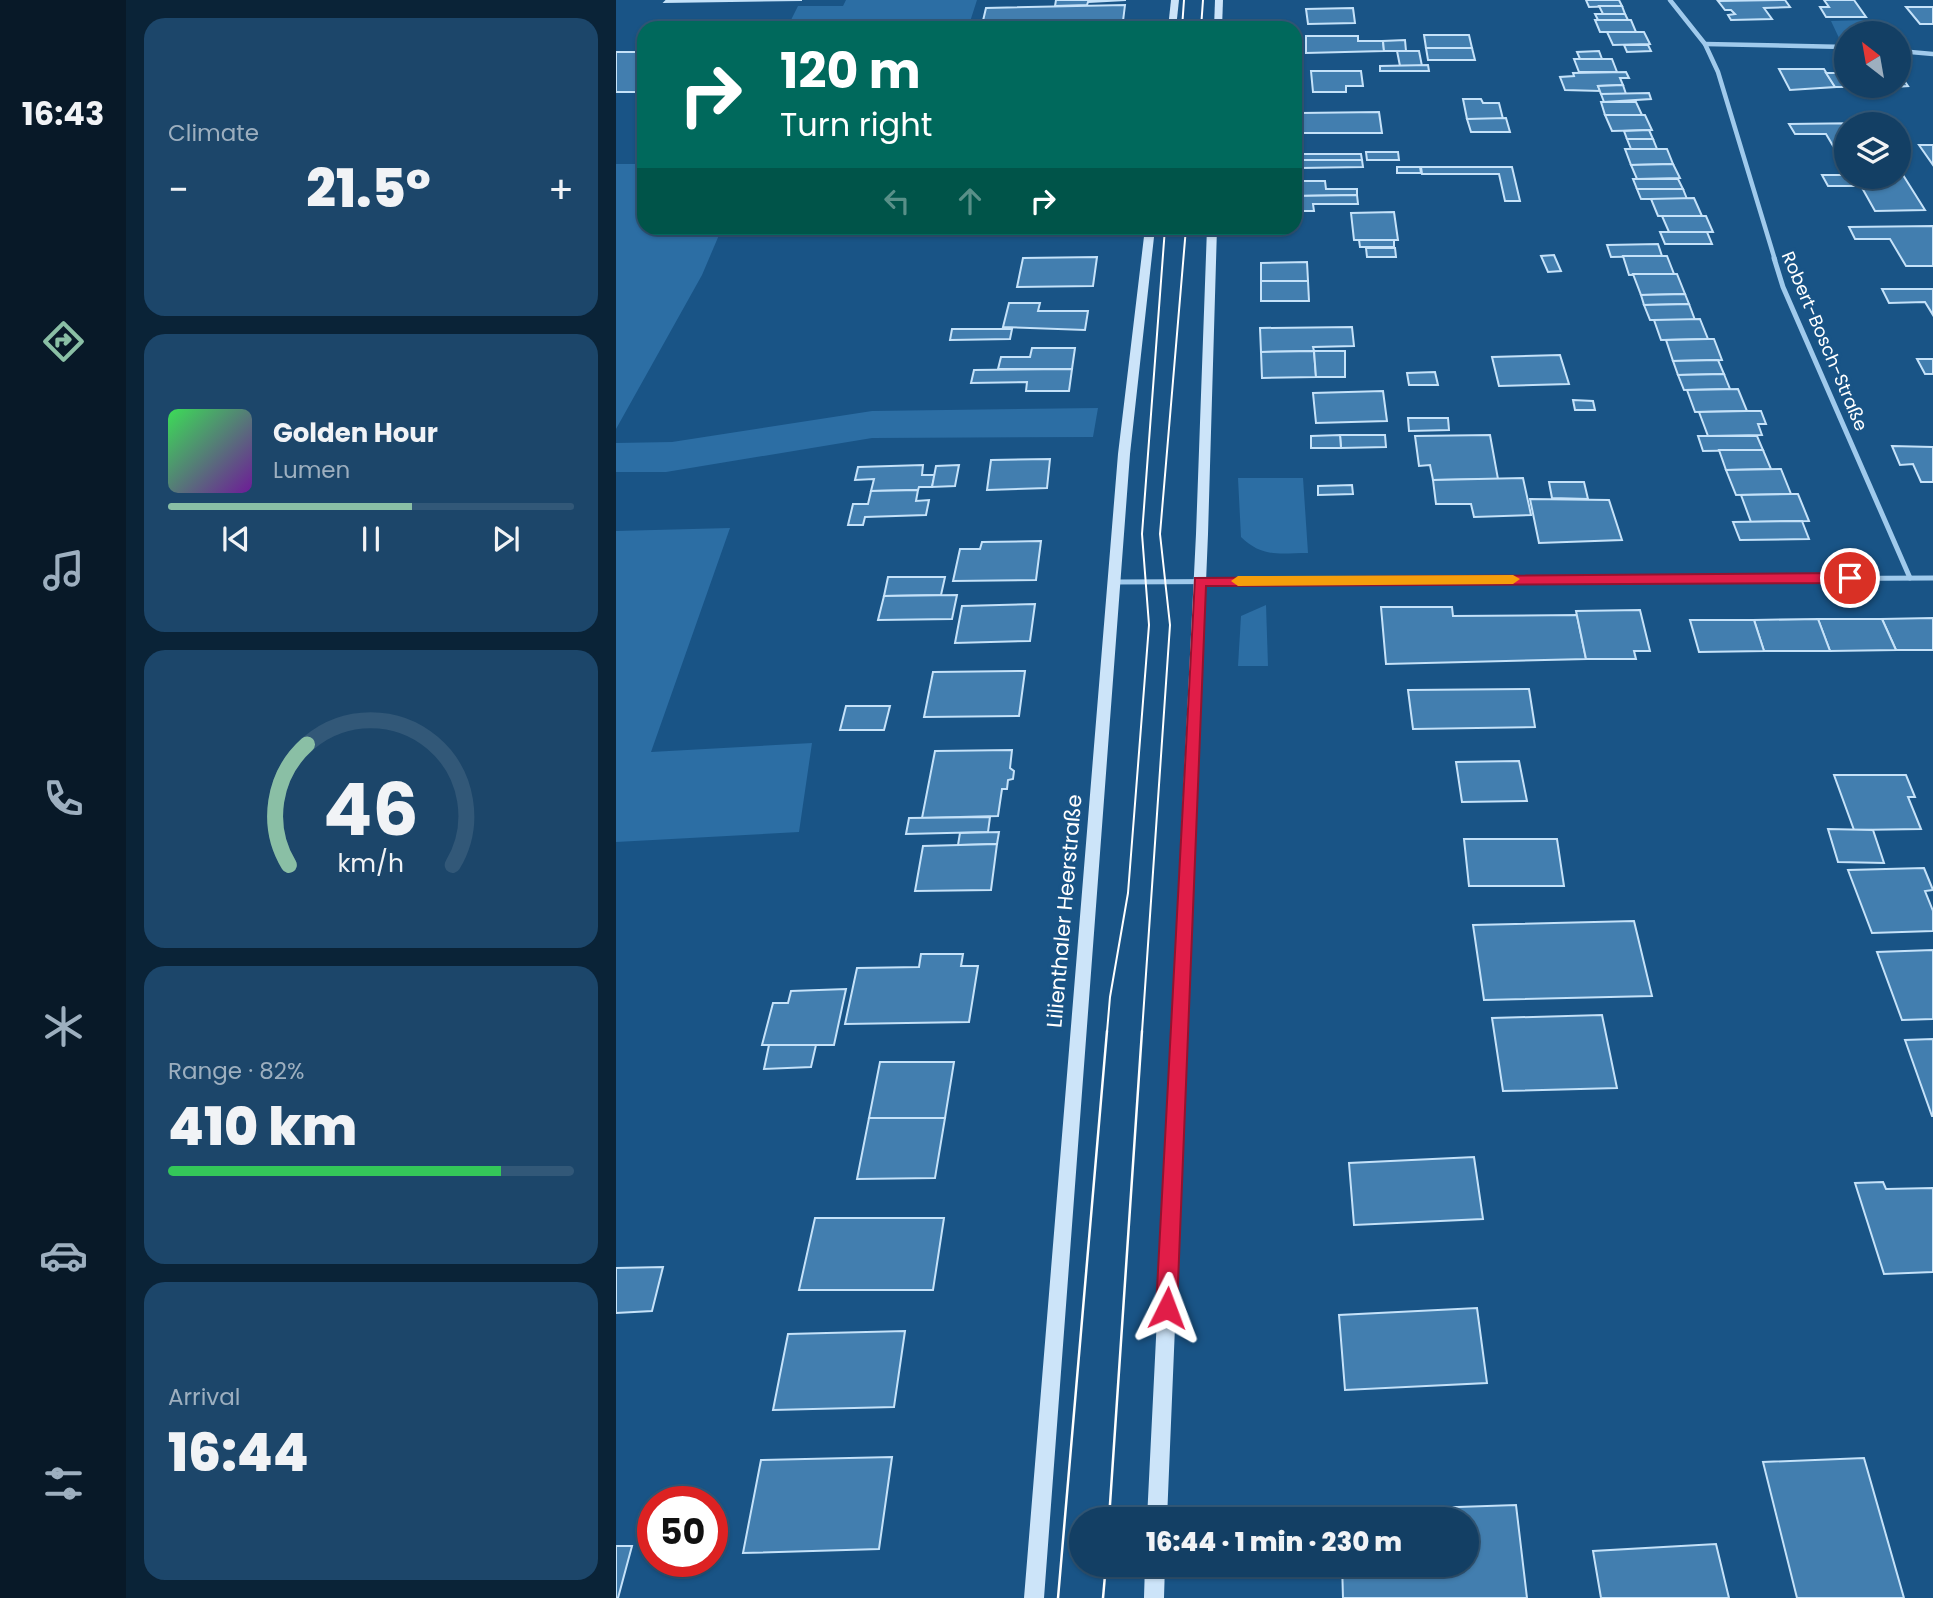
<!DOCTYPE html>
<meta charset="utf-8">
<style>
:root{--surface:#133f64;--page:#1c466a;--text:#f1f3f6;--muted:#9dafbf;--line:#325878;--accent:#8abfa5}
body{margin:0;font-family:Poppins,sans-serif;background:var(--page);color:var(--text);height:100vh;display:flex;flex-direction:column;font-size:26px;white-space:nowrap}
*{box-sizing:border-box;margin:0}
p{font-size:23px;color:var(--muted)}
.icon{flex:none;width:38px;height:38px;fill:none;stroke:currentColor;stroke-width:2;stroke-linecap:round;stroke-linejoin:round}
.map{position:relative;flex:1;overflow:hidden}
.details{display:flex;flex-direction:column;gap:18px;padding:18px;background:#0a2337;width:490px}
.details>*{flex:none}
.hud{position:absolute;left:21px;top:21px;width:665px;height:214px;border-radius:21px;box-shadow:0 2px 5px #0004,0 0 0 2px var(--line);background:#00695c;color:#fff;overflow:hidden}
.needle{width:46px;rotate:329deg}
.controls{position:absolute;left:1218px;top:21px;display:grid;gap:14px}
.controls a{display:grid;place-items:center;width:77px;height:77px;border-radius:50%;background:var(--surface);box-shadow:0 2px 5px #0004,0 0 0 2px var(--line);font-size:35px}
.speed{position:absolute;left:21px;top:1486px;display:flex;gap:14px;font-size:35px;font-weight:700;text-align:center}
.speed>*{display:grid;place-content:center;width:91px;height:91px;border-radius:50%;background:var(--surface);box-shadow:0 2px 5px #0004,0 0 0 2px var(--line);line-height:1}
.speed .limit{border:10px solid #d22;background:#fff;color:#111}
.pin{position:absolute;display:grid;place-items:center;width:60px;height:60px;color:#fff;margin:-30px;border:4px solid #fff;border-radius:50%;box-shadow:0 2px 7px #0007}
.me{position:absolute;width:77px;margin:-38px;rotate:3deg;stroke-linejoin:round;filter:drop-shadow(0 0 5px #0008)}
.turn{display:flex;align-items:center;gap:24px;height:147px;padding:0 28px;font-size:32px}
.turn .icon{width:91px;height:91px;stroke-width:2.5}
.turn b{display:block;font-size:49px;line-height:60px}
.lanes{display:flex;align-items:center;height:66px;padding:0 28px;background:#0003;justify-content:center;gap:35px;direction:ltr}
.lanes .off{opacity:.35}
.big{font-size:52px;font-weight:800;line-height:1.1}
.details .card{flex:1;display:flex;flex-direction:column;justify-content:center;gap:10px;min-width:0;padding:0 24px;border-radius:21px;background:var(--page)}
.details .dial{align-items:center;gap:0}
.dial svg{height:182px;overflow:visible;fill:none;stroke:var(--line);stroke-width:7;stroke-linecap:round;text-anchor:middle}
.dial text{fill:var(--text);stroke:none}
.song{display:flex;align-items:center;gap:21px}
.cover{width:84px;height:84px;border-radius:10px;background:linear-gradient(135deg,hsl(130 70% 55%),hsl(280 70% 35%))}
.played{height:7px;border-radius:4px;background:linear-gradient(90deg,var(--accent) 60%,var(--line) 60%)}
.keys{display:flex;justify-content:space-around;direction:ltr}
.heat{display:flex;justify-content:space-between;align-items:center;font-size:38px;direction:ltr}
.charge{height:10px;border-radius:5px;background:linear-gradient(90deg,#34c759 82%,var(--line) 0)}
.trip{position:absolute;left:453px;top:1507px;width:410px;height:70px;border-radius:35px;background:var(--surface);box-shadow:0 2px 5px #0004,0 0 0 2px var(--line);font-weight:800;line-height:70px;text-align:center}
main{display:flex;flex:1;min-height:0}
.tabs{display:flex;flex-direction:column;width:126px;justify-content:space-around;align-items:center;background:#081928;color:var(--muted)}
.tabs .icon{width:49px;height:49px}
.tabs .current{color:var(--accent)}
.tabs b{font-size:32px;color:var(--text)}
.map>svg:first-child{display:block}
.green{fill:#2c6ea4}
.building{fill:#427eaf;stroke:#c5e2f9;stroke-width:2}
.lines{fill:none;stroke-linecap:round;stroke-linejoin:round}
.minor-far1{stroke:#a0caec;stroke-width:4.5}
.minor{stroke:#a0caec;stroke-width:5}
.secondary{fill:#cce4f9;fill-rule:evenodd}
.tram-far1{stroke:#fff;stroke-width:2}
.tram{stroke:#fff;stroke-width:2.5}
.route{fill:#e11d48;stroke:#92132f;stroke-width:2}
.slow{fill:#f59e0b}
.labels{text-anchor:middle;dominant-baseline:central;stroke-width:7;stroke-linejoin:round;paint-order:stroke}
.far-street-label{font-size:18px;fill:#fff;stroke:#195486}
.street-label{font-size:21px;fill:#fff;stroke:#195486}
</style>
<main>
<nav class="tabs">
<b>16:43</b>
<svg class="icon current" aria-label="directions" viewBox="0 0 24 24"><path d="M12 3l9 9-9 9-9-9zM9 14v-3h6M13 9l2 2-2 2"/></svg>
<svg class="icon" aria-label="music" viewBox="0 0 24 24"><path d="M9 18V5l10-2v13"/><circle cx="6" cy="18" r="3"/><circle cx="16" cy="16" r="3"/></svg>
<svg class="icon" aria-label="phone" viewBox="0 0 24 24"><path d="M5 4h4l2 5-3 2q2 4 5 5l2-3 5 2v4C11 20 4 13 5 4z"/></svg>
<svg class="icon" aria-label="climate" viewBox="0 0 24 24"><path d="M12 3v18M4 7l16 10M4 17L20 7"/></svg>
<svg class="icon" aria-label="car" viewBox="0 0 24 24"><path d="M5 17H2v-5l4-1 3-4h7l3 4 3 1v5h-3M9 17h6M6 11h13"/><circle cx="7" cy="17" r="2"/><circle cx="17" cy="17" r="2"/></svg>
<svg class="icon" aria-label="filters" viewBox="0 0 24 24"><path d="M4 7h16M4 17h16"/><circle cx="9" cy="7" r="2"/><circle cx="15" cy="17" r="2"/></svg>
</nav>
<section class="details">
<div class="card"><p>Climate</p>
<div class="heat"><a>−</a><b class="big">21.5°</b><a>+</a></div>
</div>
<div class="card">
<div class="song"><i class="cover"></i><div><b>Golden Hour</b><p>Lumen</p></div></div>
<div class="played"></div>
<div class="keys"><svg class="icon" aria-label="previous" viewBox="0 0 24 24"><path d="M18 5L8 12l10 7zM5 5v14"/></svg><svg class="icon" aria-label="pause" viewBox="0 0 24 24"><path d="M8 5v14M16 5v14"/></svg><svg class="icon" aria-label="next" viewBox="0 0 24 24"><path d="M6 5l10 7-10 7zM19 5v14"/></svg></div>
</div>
<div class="card dial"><svg viewBox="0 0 100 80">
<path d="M14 69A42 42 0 1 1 86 69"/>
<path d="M14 69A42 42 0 0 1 22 16" stroke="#8abfa5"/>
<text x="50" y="56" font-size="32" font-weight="700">46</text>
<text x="50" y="72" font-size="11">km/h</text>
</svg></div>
<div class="card"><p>Range · 82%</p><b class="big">410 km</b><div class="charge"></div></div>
<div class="card"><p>Arrival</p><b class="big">16:44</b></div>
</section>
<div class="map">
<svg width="1317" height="1598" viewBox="0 0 1317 1598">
<rect width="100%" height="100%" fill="#195486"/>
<!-- green -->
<g class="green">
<path d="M230,0H361L352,28H171L182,6H227Z"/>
<path d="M1250,20L1260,33H1230V38H1223L1215,21Z"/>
<path d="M0,164H28V228H106L86,275L0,429Z"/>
<path d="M482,408L477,437L256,438L50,472H0V443L56,442L256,411Z"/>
<path d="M622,478H687L692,553C663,553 647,558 625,537Z"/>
<path d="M114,528L35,752L196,743L183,832L0,842V531Z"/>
<path d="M650,605L652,666H622L625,616Z"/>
</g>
<!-- building -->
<g class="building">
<path d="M51,0H186L49,2Z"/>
<path d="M440,0H510L472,2L471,5L439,6Z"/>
<path d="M970,0H1003L1006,6L973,7Z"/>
<path d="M1169,0L1174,7L1148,8L1156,19L1115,20L1112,15L1119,14L1115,10H1109L1102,1Z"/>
<path d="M1208,0H1238L1250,17H1210L1204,7H1213Z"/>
<path d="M509,5L507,21L448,22L447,28H356L357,25H366L370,8Z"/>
<path d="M983,6H1006L1009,14H987Z"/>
<path d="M1290,7H1317V24H1304Z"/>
<path d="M737,8L739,23L692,24L690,9Z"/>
<path d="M979,14H1009L1012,20H982Z"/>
<path d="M979,20H1015L1020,32H984Z"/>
<path d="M991,32H1028L1034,44L997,45Z"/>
<path d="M808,35H853L856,48H810Z"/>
<path d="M690,36H742V41H767L768,51L690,53Z"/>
<path d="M789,40L790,51H768L767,41Z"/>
<path d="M1008,45H1032L1035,51L1011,52Z"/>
<path d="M810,48H856L859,60H812Z"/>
<path d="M781,51H803L806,66H784Z"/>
<path d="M983,51L986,59H964L961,52Z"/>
<rect x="0" y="52" width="28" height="40"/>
<path d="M958,59H996L1001,72H963Z"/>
<path d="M812,65L813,71H764V66Z"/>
<path d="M1163,69H1208L1219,87L1174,90Z"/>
<path d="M695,71H745L747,86H730V92H697Z"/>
<path d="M1010,72L1013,78H1004L1007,85L982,86L984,91L949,90L944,77L958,76L957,73Z"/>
<path d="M1210,73H1224L1232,87H1219Z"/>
<path d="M1283,73L1292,86L1246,89L1245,86H1283Z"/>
<path d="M1007,85L1010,94H985L982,86Z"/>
<path d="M1033,93L1035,99L988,102L985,94Z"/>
<path d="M847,99H865L867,103H883L887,119H851Z"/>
<path d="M985,102H1020L1026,115H989Z"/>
<path d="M763,112L766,133H686L685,113Z"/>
<path d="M989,115H1029L1036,130L996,131Z"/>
<path d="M890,118L894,132H855L851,119Z"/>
<path d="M1252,123L1230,124V156H1223L1210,134H1179L1173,124Z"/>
<path d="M1033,130L1037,139H1011L1008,131Z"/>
<path d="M1011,139H1037L1041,149H1015Z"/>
<path d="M1303,145H1317V165Z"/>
<path d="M679,148L681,154H745L746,160H679Z"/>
<path d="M1009,149H1051L1057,164L1015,165Z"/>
<path d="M750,152H782L783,160H751Z"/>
<path d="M679,160H746L747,167L685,168V174H679Z"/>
<path d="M1057,164L1064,178L1021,179L1015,165Z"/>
<path d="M781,167H804L805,173H781Z"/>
<path d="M805,167H896L904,201H889L883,174H806Z"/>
<path d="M1206,175H1287L1309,210L1259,211L1245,186H1212Z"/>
<path d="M1017,179H1062L1067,189H1021Z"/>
<path d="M679,181H709L710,189H741V195L679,196Z"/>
<path d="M1021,189H1067L1071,199H1025Z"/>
<path d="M741,195L742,204H697L698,211H679V196Z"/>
<path d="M1078,198L1086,216H1042L1035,199Z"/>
<path d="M778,212L782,240H738L735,213Z"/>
<path d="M1046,216H1090L1097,232H1053Z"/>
<path d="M1317,226V266H1290L1274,239H1239L1233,227Z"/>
<path d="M1044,232H1091L1096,244H1049Z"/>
<path d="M743,240H778V247H744Z"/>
<path d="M1042,244L1046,256L995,257L991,245Z"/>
<path d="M750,248H779L780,257H751Z"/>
<path d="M938,255L945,271L932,272L925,256Z"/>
<path d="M1007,256H1051L1058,274L1013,275Z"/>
<path d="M481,257L477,286L401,287L407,258Z"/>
<path d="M691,262L692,281H645V263Z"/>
<path d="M1017,274H1061L1069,294L1025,295Z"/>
<path d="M645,281H692L693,301H645Z"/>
<path d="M1266,289H1317V315L1309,302L1273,303Z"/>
<path d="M1069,294L1073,304L1028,305L1025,295Z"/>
<path d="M393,303H424L422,311H472L469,330L387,327Z"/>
<path d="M1073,304L1079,320H1034L1028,305Z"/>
<path d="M1084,319L1092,339L1045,340L1038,320Z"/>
<path d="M736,327L738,346L697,347L698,351L645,352L644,328Z"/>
<path d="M336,329H396L394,339L334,340Z"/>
<path d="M1092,339H1098L1106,360L1057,361L1050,340Z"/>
<path d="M416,348H459L456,369H382L385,357H414Z"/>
<path d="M698,351L700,377L646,378L645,352Z"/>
<path d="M698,351H729V377H700Z"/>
<path d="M944,355L953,384L883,386L876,357Z"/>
<path d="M1301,359H1317V374H1309Z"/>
<path d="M1102,360L1108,374L1062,375L1057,361Z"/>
<path d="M456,369L453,391H410L411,382L355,383L358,370Z"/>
<path d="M819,372L822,385H793L791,373Z"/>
<path d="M1108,374L1114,389L1068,390L1062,375Z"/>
<path d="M1122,389L1131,411L1079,412L1071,390Z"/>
<path d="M767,391L771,421L700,423L697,393Z"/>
<path d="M957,400L977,401L979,410H959Z"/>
<path d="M1131,411H1145L1150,424H1142L1146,435L1092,436L1083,412Z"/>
<path d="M792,418H832L833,430L793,431Z"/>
<path d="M724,435H769L770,447L725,448Z"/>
<path d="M724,435L725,448H695V436Z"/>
<path d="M874,435L882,479L817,480L814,465L803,466L799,436Z"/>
<path d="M1082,436H1141L1147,450L1087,451Z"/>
<path d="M1276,446L1317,447V482H1305L1297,464L1284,465Z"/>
<path d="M1103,450H1147L1155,469L1110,470Z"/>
<path d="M434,459L431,488L371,490L375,460Z"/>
<path d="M307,465L306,475H319L316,487H303L302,490L255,491L258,479L239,480L242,467Z"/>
<path d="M343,465L339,486L316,487L320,466Z"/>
<path d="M1165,469L1175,494L1120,495L1110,470Z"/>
<path d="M907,478L915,515L858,517L855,504H820L817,480Z"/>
<path d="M933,482H968L972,499L936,498Z"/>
<path d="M736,485L737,494L702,495V486Z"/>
<path d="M302,490L300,501L313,500L310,515L249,517L247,525H232L237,504H252L255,491Z"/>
<path d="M1175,494H1182L1193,521L1135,522L1125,495Z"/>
<path d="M914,499L993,500L1006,540L923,543Z"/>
<path d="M1186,521L1193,539L1124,540L1117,522Z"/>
<path d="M425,541L420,580L337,581L344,549H364L366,542Z"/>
<path d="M272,577H329L325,595L268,596Z"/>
<path d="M341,595L336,619L262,620L268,596Z"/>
<path d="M419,604L414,641L339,643L346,606Z"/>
<path d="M765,607H836L837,616L961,615L970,659L770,664Z"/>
<path d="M1024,610L1034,651H1018L1020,659H970L960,611Z"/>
<path d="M1317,618V650H1280L1266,619Z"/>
<path d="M1202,619H1266L1280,650L1214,651Z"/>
<path d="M1202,619L1214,651H1148L1138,620Z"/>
<path d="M1074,620H1138L1148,651L1083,652Z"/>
<path d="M409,671L403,716L308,717L317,672Z"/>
<path d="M913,689L919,727L797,729L792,690Z"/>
<path d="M230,706H274L268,730H224Z"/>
<path d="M396,750L394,768L398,771L397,779L392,780L391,789H386L382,816L306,818L319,751Z"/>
<path d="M903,761L911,801L846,802L840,762Z"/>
<path d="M1218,775H1290L1299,797H1292L1305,829L1238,830Z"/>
<path d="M374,817L372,832L290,834L293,818Z"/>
<path d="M1212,829L1257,830L1268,863L1222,862Z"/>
<path d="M383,832L381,844L342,845L344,833Z"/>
<path d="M848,839H941L948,886H853Z"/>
<path d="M381,844L375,890L299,891L307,846Z"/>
<path d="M1308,868L1317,890L1309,891L1317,911V931L1256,933L1232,870Z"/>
<path d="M1018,921L1036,996L868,1000L857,925Z"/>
<path d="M1317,950V1019L1286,1020L1261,952Z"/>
<path d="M305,954H347L345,966H362L353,1022L229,1024L241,968L303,967Z"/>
<path d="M230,989L218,1045H146L157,1003H172L175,991Z"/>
<path d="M986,1015L1001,1088L887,1091L876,1018Z"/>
<path d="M1317,1039V1116H1316L1289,1040Z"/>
<path d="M153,1045H200L195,1067L148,1069Z"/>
<path d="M264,1062H338L329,1118H253Z"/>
<path d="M253,1118H329L319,1178L241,1179Z"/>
<path d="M858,1157L867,1219L738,1225L733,1163Z"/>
<path d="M1267,1182L1270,1189L1317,1188V1272L1268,1274L1239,1183Z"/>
<path d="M199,1218H328L317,1290H183Z"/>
<path d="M47,1267L36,1311L0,1313V1268Z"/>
<path d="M861,1308L871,1383L729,1390L723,1315Z"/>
<path d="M289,1331L278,1407L157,1410L172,1334Z"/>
<path d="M276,1457L263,1549L127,1553L145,1460Z"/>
<path d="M1248,1458L1288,1598H1181L1147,1462Z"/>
<path d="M900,1505L911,1598H727L726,1564H850V1519H724L723,1511Z"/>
<path d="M1100,1544L1113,1598H985L977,1551Z"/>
<path d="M0,1546H16L2,1598H0Z"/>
</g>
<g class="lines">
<!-- minor-far1 -->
<g class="minor-far1">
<path d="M1054,0L1089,44L1102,72L1159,260"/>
<path d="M1089,44L1230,47"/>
<path d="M1283,51L1317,54"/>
</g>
<!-- minor -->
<g class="minor">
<path d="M1158,258L1167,287L1294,578"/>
<path d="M500,582L1317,578"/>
</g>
<!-- secondary -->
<g class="secondary">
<path d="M555,0H563L560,28H552Z"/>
<path d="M599,0H607L606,28H598Z"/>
<path d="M529,228H539L514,454L428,1598H408L502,454Z"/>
<path d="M591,228H601L592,534L551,1519H531L580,534Z"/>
<path d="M529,1564H549L548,1598H528Z"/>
</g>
<!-- tram-far1 -->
<g class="tram-far1">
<path d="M566,28L568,0"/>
<path d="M585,28L587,0"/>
<path d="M491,1032L494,997L512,893L533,625L526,534L549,228"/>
<path d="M526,1032L554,625L544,534L570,228"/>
</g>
<!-- tram -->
<g class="tram">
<path d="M493,1519L526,1031"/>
<path d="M442,1598L491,1031"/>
<path d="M487,1598L490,1564"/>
</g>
</g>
<!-- route -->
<path class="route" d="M1234,573L1241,578L1234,583L590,586L561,1308L558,1315L551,1319L543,1315L540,1308L579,578Z"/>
<!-- slow -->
<path class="slow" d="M897,575L904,579L897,584L622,586L615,581L622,576Z"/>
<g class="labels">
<!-- far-street labels -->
<g class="far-street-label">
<text transform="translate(1209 341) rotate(67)">Robert-Bosch-Straße</text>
</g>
<!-- street labels -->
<g class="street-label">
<text transform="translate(448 911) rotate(-85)">Lilienthaler Heerstraße</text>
</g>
</g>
</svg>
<div class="controls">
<a><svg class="needle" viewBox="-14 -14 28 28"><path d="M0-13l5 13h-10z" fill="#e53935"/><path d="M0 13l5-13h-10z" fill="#9dafbf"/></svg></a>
<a><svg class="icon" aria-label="layers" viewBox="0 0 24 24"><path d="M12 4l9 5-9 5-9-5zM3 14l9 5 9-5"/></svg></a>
</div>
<div class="speed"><div class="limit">50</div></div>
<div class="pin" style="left:1234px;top:578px;background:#d93025"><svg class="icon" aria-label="arrive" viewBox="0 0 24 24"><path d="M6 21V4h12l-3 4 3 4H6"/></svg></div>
<svg class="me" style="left:551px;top:1308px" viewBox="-20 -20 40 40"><path d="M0-17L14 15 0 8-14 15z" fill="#e11d48" stroke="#fff" stroke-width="4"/></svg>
<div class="trip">16:44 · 1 min · 230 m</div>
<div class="hud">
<div class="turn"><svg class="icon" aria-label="right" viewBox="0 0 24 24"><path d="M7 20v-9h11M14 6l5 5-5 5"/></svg><div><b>120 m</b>Turn right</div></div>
<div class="lanes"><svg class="icon off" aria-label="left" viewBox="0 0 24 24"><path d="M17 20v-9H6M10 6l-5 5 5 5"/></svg><svg class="icon off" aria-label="ahead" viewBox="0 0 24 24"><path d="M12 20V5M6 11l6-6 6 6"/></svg><svg class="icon" aria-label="right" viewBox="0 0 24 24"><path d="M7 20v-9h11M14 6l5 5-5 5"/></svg></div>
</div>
</div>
</main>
